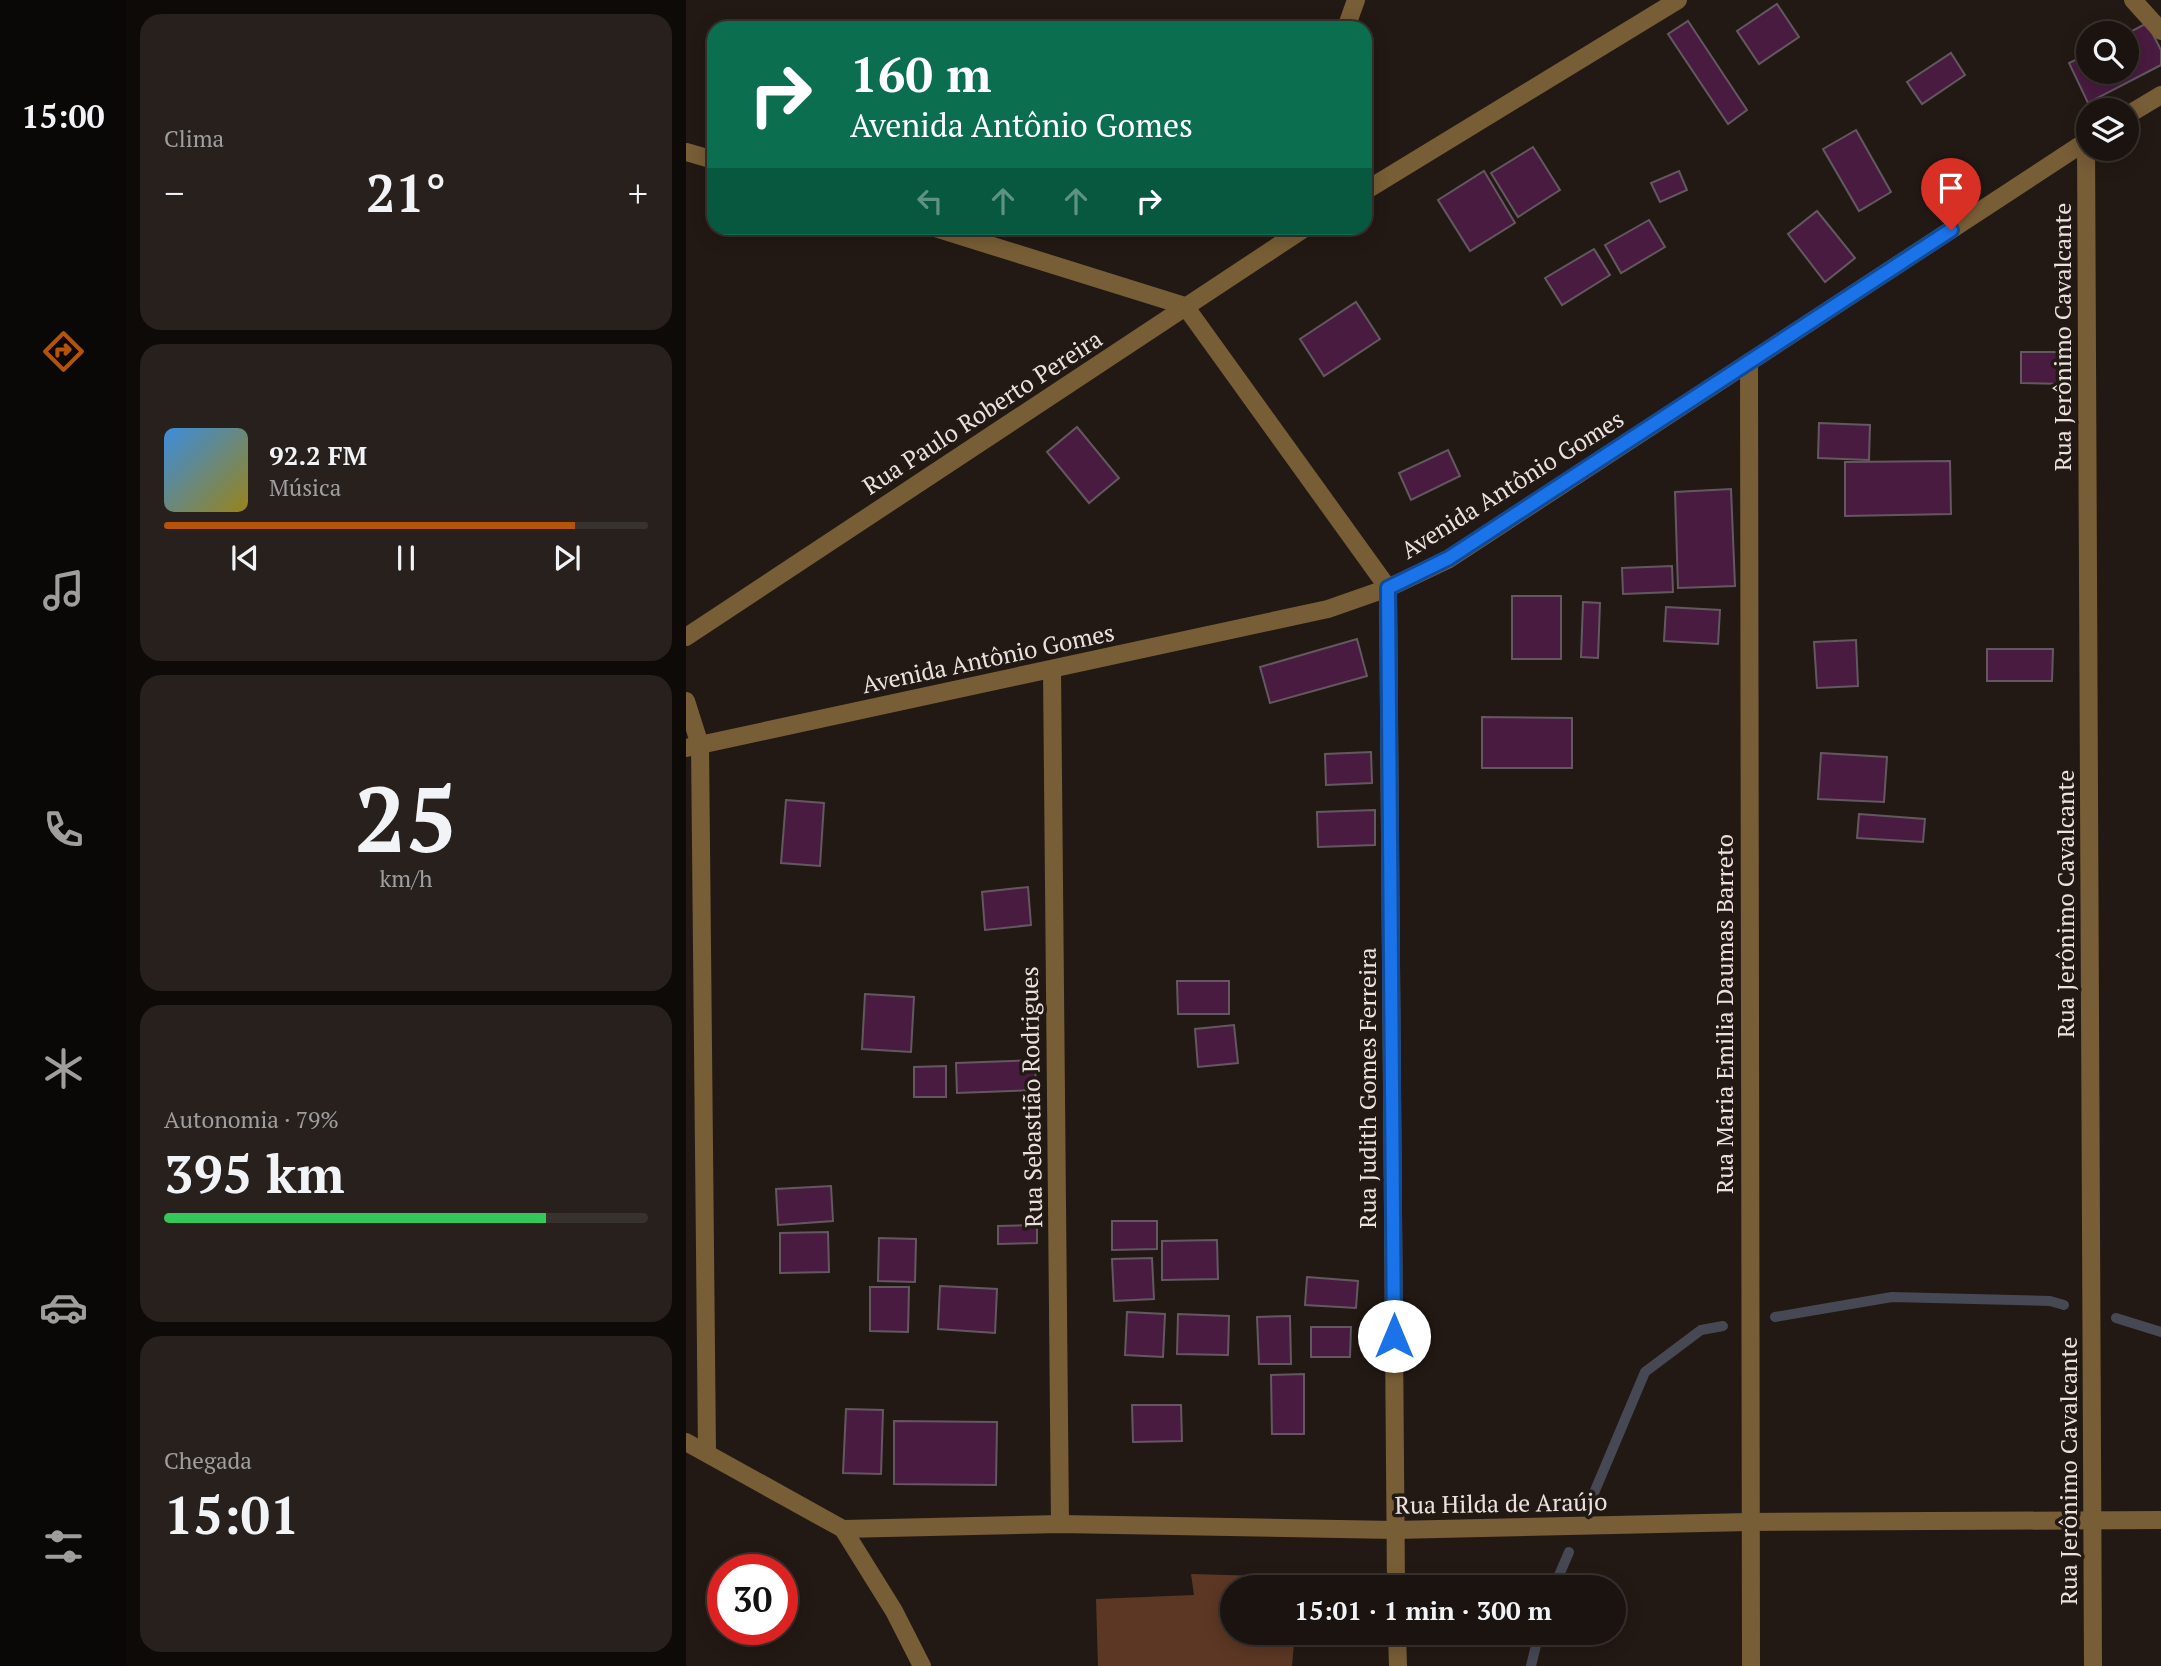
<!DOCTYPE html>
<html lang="pt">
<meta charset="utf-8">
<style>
:root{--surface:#1a130f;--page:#27201d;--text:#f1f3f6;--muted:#9f9e9e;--line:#38322f;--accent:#b45309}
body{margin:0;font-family:"PT Serif",serif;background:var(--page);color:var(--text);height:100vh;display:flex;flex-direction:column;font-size:26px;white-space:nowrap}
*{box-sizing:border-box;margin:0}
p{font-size:23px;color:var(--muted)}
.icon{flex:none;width:38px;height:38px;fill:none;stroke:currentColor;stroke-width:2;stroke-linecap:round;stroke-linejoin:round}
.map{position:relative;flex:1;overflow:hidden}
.sheet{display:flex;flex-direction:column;gap:14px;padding:14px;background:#0e0a08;width:560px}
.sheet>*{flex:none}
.banner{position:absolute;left:21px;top:21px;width:665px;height:214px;border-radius:21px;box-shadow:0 4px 18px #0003,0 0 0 2px var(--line);background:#0b6e4f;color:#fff;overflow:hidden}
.fabs{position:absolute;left:1390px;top:21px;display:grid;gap:14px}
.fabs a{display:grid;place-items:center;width:63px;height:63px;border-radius:50%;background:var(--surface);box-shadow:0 4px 18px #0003,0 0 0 2px var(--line);font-size:35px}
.speed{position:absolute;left:21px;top:1554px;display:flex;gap:14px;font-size:35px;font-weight:700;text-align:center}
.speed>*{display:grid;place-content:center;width:91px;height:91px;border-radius:50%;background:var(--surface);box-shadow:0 4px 18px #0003,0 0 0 2px var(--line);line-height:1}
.speed .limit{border:10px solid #d22;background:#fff;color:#111}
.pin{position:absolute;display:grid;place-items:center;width:60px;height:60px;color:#fff;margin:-72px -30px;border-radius:50% 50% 50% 0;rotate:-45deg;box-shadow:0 0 7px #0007}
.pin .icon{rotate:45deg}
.me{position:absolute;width:77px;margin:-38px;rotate:0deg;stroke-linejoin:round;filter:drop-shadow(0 0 5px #0008)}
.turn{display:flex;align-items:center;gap:24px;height:147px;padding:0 28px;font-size:32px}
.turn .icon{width:91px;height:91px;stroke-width:2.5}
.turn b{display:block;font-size:49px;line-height:60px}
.lanes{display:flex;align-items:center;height:66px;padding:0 28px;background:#0003;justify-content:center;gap:35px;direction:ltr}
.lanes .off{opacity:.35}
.big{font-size:52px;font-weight:800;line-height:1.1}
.sheet .tile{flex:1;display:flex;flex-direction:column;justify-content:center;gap:10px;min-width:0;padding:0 24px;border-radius:21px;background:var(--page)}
.sheet .dial{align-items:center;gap:0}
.dial b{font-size:91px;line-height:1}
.song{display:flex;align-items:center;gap:21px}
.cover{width:84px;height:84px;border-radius:10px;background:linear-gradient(135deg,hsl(210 70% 55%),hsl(50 70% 35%))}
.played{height:7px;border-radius:4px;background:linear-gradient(90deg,var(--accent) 85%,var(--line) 85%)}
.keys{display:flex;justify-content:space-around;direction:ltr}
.heat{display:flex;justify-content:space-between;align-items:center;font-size:38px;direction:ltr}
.charge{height:10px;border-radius:5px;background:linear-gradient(90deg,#34c759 79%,var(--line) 0)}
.trip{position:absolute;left:534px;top:1575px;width:406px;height:70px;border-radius:35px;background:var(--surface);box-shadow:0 4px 18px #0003,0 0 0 2px var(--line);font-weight:800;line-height:70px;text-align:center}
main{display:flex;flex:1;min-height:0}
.tab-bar{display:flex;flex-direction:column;width:126px;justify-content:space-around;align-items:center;background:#0a0806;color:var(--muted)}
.tab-bar .icon{width:49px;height:49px}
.tab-bar .active{color:var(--accent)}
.tab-bar b{font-size:32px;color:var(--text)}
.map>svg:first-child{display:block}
.green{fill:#5c3724}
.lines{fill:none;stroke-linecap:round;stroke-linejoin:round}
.stream{stroke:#464854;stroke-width:10}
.building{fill:#491b40;stroke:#635860;stroke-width:2}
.minor{stroke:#785e36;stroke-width:18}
.route-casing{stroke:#114b97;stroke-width:18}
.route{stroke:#1a73e8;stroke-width:12}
.labels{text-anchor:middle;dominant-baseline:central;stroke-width:7;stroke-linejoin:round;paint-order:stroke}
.street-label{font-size:24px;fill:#eae2df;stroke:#231914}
</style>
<main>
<nav class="tab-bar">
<b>15:00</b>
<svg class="icon active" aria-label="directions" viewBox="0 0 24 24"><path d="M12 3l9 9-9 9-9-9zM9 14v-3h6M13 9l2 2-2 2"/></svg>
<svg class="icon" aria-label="music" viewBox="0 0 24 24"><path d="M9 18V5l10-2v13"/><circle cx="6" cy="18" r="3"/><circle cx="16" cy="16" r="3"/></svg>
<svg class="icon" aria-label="phone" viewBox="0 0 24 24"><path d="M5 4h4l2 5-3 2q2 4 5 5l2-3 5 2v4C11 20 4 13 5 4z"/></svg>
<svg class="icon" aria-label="climate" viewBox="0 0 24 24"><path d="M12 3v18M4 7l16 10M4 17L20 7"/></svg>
<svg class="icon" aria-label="car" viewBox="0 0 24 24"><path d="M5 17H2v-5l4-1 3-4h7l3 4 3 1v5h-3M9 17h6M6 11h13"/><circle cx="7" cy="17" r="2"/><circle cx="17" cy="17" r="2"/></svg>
<svg class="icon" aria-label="filters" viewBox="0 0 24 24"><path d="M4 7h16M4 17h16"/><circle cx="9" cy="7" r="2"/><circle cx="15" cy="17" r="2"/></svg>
</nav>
<section class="sheet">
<div class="tile"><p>Clima</p>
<div class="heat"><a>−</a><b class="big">21°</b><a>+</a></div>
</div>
<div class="tile">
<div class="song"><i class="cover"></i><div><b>92.2 FM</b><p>Música</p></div></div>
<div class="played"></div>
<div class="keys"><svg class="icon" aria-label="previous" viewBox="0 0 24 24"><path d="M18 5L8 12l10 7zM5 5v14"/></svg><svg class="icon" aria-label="pause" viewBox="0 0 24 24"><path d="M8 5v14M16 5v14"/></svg><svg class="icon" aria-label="next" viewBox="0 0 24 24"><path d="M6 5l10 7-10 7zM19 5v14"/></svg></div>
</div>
<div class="tile dial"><b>25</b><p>km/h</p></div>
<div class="tile"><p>Autonomia · 79%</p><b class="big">395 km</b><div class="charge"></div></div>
<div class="tile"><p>Chegada</p><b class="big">15:01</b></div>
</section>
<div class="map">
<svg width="1475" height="1666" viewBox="0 0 1475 1666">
<rect width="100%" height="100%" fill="#231914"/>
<!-- green -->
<path class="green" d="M505,1574L613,1577L612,1587H546V1633H609L606,1666H412L410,1599L508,1595Z"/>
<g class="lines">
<!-- stream -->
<g class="stream">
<path d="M1089,1317L1206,1297L1364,1301L1378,1305"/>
<path d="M1430,1318L1475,1332"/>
<path d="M905,1500L959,1372L1015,1330L1037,1326"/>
<path d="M868,1587L883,1552"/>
<path d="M845,1666L853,1633"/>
</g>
</g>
<!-- building -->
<g class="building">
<path d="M1091,4L1113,37L1073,64L1051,31Z"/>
<path d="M1002,21L1061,110L1042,124L982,34Z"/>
<path d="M1461,23L1475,50V65L1402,103L1383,63L1402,54V72H1440V34Z"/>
<path d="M1265,53L1279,75L1236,104L1221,82Z"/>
<path d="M1170,130L1205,192L1173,211L1137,149Z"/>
<path d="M847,147L874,190L832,217L805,173Z"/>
<path d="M798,171L829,223L784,251L752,200Z"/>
<path d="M993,171L1001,190L974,202L965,183Z"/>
<path d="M1131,211L1169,258L1139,282L1102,234Z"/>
<path d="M963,220L979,247L935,273L919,245Z"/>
<path d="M908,249L924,275L876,305L859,278Z"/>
<path d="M670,302L694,339L638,376L614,339Z"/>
<path d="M1335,352H1379L1378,384L1335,383Z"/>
<path d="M1133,423L1184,425L1183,460L1132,458Z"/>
<path d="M391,427L433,478L403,503L361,452Z"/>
<path d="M762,450L774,476L725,500L713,473Z"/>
<path d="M1264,461L1265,514L1159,516V462Z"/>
<path d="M1045,489L1049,586L992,588L989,492Z"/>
<path d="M986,566L987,592L937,594L936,568Z"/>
<rect x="826" y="596" width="49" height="63"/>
<path d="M897,602L914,603L912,658L895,657Z"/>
<path d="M980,607L1034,610L1032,644L978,641Z"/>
<path d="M671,639L681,676L584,703L574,667Z"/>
<path d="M1170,640L1172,686L1131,688L1128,642Z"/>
<path d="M1301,649H1367L1366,681H1301Z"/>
<path d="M796,717L886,718V768H796Z"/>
<path d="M685,752L686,783L640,785L639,754Z"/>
<path d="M1135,753L1201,757L1198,802L1132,799Z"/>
<path d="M100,800L138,803L134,866L95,863Z"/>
<path d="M689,810V845L632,847L631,812Z"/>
<path d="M1173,814L1239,819L1237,842L1171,838Z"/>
<path d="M342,887L345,925L299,930L296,892Z"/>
<path d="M491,981H543V1014H492Z"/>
<path d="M179,994L228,997L225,1052L176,1049Z"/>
<path d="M548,1025L552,1063L512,1067L509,1029Z"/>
<path d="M349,1060L350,1090L271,1093L270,1063Z"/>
<path d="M260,1066V1097H228V1067Z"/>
<path d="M145,1186L147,1221L92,1225L90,1189Z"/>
<path d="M426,1221H471V1249L426,1250Z"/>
<path d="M351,1225V1243L312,1244V1226Z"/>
<path d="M142,1232L143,1272L94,1273V1233Z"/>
<path d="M193,1238L230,1239L229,1282L192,1281Z"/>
<path d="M531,1240L532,1279L476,1280V1241Z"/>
<path d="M466,1258L468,1299L428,1301L426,1259Z"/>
<path d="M621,1277L672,1281L670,1308L619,1305Z"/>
<path d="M254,1286L311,1289L309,1333L252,1329Z"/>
<path d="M184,1287H223L222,1332L184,1331Z"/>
<path d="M441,1312L479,1314L477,1357L439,1355Z"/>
<path d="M492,1314L543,1316L542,1355L491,1354Z"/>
<path d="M604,1316L605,1364H573L571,1317Z"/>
<path d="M625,1327H665L664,1357H625Z"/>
<path d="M618,1374V1434H586L585,1375Z"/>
<path d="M446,1405H495L496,1441L447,1442Z"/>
<path d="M160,1409L197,1410L195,1474L157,1473Z"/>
<path d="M208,1421L311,1422L310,1485L208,1484Z"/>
</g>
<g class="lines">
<!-- minor -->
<g class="minor">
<path d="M1447,0L1475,31"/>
<path d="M660,28L670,0"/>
<path d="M1440,116L1475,95"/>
<path d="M1400,141L1407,1666"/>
<path d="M0,152L28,160"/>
<path d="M679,191L992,0"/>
<path d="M249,228L499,306L702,588L710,1587"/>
<path d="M1063,362L1065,1666"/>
<path d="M0,637L619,228"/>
<path d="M366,670L374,1524"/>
<path d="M0,701L14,745L21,1452"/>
<path d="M0,748L642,609L702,588L763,559L1402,140"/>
<path d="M0,1442L157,1529L208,1611L236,1666"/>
<path d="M157,1529L374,1524L709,1530L1063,1522L1475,1520"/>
<path d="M711,1633L712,1666"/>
</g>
</g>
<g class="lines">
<!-- route casing -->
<g class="route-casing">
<path id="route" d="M708,1336L702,588L763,558L1265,230"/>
</g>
<!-- route -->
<use href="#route" class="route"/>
</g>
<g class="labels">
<!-- street labels -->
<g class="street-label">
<text transform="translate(1376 337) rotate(-90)">Rua Jerônimo Cavalcante</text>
<text transform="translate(296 412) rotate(-33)">Rua Paulo Roberto Pereira</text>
<text transform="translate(826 484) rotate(-32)">Avenida Antônio Gomes</text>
<text transform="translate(302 658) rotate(-12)">Avenida Antônio Gomes</text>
<text transform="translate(1379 904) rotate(-90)">Rua Jerônimo Cavalcante</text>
<text transform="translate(1038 1014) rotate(-90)">Rua Maria Emilia Daumas Barreto</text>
<text transform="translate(681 1088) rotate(-90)">Rua Judith Gomes Ferreira</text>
<text transform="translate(345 1097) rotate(-91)">Rua Sebastião Rodrigues</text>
<text transform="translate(1382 1471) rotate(-90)">Rua Jerônimo Cavalcante</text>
<text transform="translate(815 1503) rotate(-1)">Rua Hilda de Araújo</text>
</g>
</g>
</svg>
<div class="fabs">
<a><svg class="icon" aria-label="search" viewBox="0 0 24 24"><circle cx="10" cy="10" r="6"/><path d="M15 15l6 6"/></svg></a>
<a><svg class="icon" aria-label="layers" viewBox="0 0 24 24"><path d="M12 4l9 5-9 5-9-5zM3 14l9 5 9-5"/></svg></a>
</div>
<div class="speed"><div class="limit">30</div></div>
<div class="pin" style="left:1265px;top:230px;background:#d93025"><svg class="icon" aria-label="arrive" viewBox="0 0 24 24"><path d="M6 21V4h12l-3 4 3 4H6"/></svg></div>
<svg class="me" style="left:708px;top:1336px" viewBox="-20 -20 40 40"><circle r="19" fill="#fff"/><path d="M0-13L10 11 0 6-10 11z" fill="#1a73e8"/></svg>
<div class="trip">15:01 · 1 min · 300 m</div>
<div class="banner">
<div class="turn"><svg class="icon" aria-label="right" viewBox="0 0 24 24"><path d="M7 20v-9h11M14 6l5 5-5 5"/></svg><div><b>160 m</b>Avenida Antônio Gomes</div></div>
<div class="lanes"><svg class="icon off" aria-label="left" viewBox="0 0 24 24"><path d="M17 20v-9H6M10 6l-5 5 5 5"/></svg><svg class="icon off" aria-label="ahead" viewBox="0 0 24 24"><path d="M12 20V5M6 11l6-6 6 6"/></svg><svg class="icon off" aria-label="ahead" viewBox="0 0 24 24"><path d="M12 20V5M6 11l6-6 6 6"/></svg><svg class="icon" aria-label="right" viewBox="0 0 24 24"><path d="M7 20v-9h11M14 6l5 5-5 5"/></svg></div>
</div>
</div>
</main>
